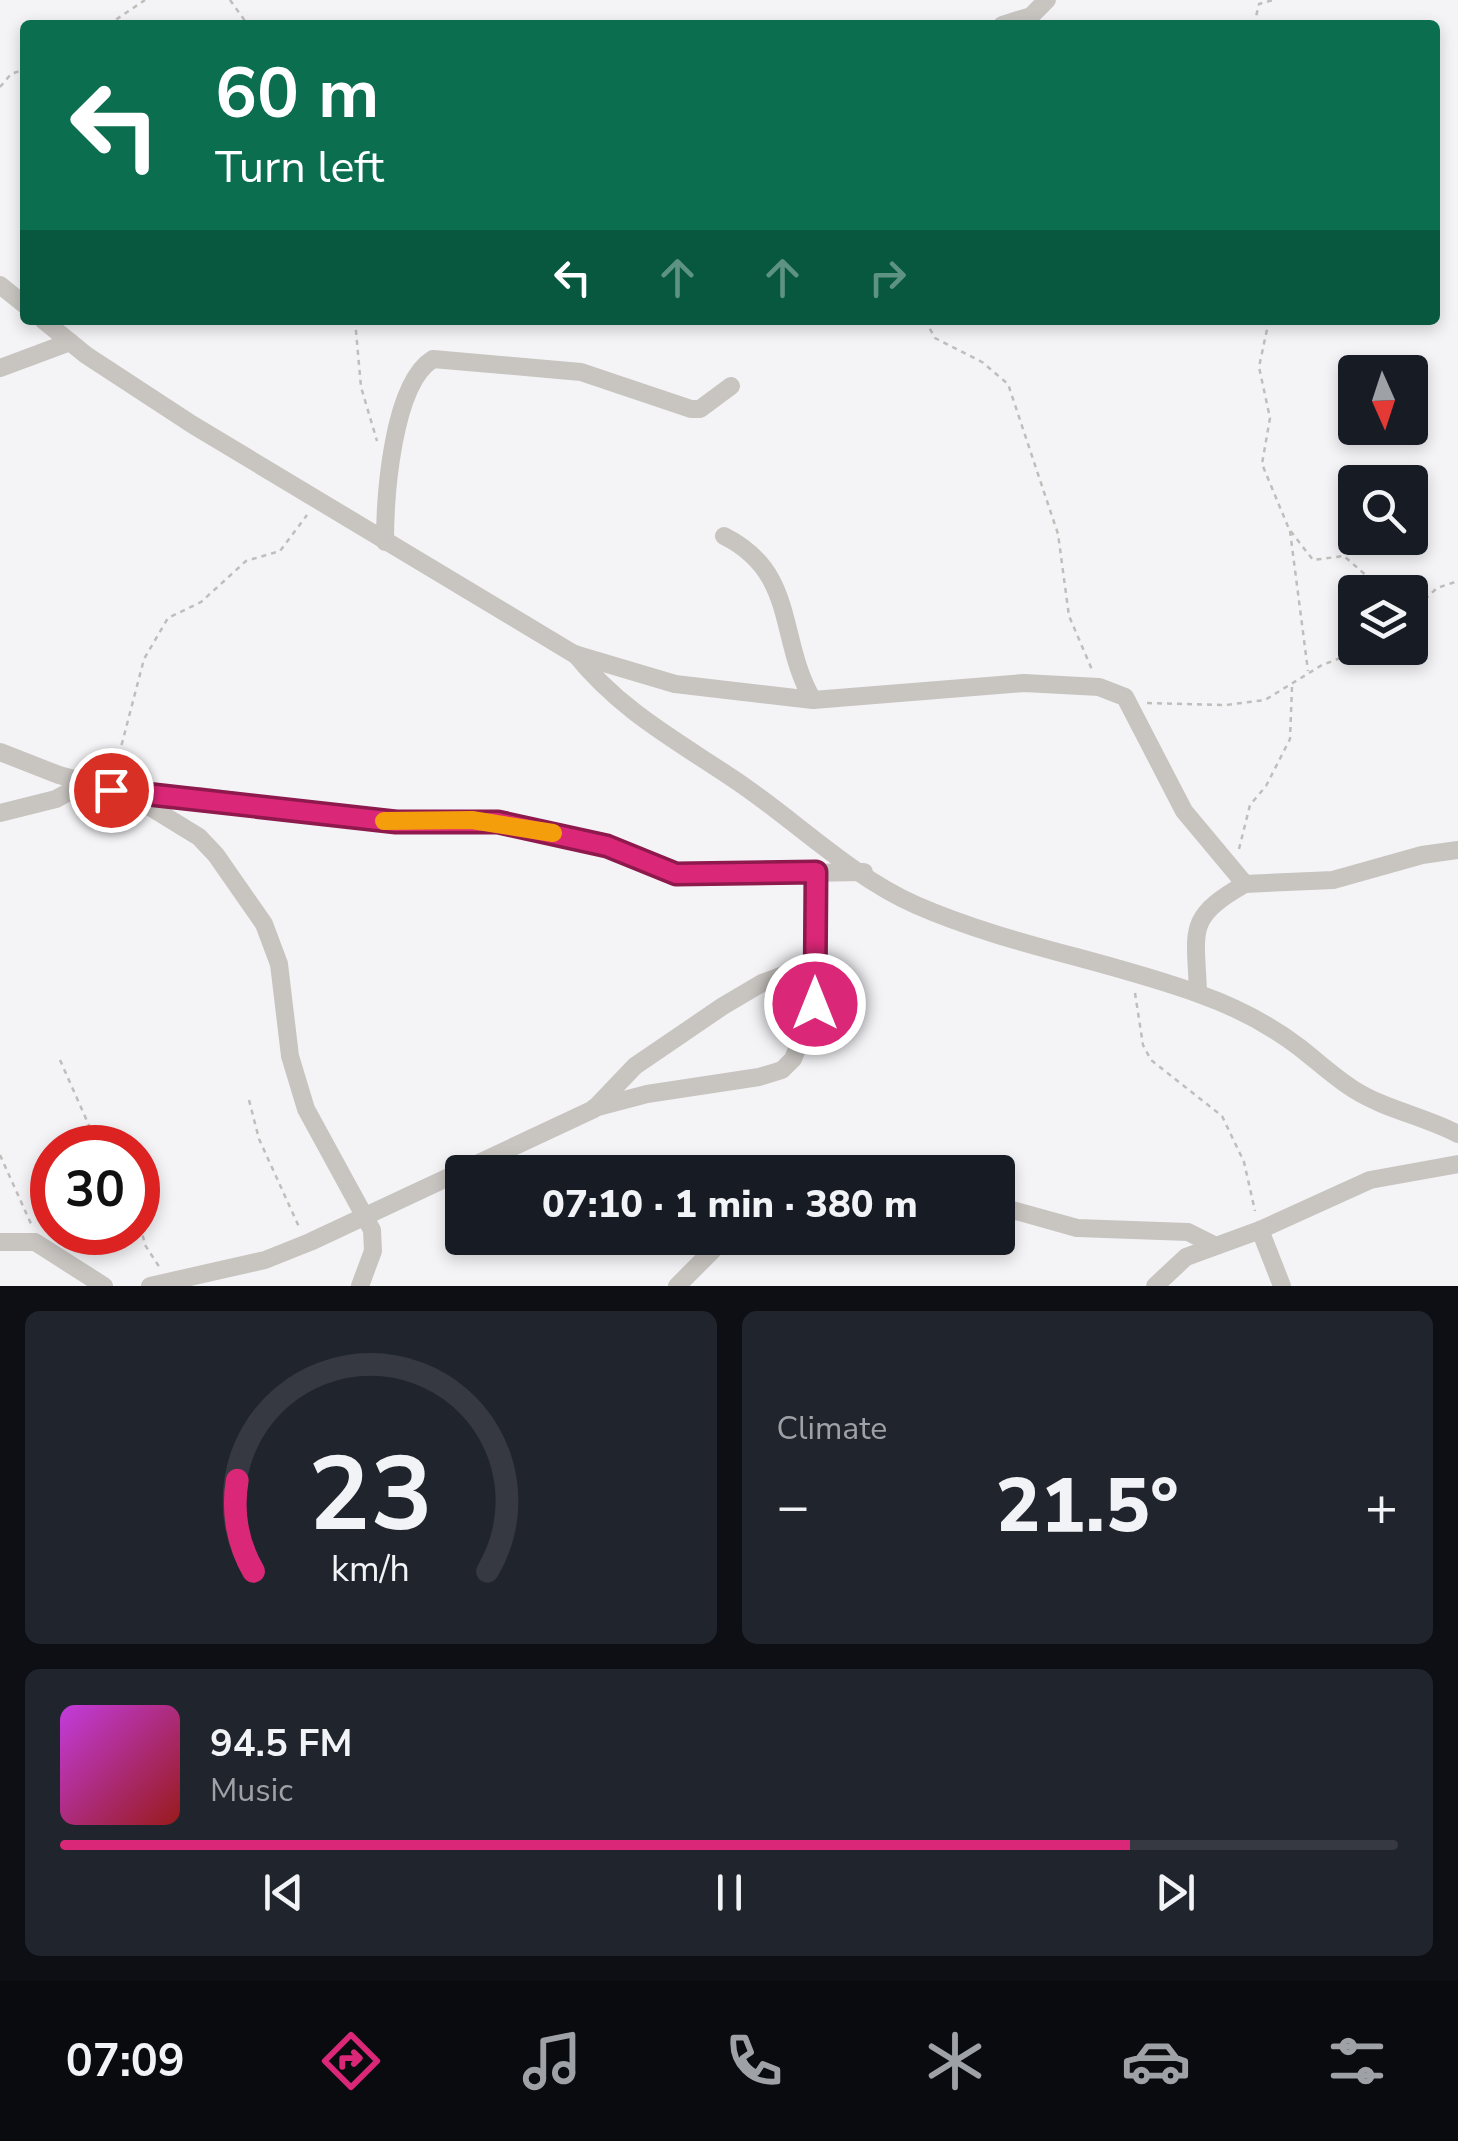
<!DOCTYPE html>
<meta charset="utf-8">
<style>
:root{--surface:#171b24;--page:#20242c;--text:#f1f3f6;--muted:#9ea1a6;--line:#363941;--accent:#db2777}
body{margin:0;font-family:"Nunito Sans",sans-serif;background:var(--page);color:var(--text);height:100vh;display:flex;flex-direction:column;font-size:38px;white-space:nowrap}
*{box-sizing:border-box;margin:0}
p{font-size:32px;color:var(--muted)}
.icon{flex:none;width:55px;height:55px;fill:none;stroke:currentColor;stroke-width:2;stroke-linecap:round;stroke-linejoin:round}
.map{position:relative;height:1286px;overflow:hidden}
.panel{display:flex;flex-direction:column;gap:25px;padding:25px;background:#0d0f14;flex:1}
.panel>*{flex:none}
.top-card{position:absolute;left:20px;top:20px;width:1420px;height:305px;border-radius:10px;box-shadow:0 5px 15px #0003;background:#0b6e4f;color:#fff;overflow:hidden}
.needle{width:65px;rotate:177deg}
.tools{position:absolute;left:1338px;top:355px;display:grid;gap:20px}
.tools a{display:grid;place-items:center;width:90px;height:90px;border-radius:10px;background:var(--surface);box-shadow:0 5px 15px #0003;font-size:50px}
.speed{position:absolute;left:30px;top:1125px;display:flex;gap:20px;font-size:50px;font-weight:700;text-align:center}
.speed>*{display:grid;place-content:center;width:130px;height:130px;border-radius:50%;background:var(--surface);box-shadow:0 5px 15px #0003;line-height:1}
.speed .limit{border:15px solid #d22;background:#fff;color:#111}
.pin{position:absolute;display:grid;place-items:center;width:85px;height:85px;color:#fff;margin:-42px;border:5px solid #fff;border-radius:50%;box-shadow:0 2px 10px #0007}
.me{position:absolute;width:110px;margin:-55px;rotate:0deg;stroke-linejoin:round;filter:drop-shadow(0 0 8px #0008)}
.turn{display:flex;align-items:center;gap:35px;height:210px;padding:0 30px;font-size:45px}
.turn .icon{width:130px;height:130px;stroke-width:2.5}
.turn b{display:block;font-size:70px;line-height:85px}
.lanes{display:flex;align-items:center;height:95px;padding:0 30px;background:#0003;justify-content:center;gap:50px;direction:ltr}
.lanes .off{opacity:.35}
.big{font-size:75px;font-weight:800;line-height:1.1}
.panel .tile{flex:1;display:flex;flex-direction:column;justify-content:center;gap:15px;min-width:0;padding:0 35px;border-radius:15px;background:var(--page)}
.panel .dial{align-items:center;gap:0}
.dial svg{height:260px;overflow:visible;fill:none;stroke:var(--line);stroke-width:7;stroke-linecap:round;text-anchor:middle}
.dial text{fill:var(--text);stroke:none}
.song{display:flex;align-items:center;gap:30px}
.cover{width:120px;height:120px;border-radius:15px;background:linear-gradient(135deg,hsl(290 70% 55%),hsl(0 70% 35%))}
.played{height:10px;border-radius:5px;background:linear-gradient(90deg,var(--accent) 80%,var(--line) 80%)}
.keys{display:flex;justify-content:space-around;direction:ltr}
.heat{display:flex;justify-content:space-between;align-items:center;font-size:55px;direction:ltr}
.panel .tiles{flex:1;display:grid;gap:25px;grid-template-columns:1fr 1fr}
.tile:last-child{grid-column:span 2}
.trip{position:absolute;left:445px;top:1155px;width:570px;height:100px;border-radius:10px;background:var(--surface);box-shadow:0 5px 15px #0003;font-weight:800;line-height:100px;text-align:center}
.tab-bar{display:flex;height:160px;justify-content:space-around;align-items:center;background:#090b0e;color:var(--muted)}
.tab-bar .icon{width:70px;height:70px}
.tab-bar .on{color:var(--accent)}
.tab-bar b{font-size:45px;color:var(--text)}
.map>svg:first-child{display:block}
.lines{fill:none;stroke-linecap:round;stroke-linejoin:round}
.path{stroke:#c0bebb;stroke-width:2.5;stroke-dasharray:5 5;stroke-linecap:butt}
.street{stroke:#c8c5c1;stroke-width:18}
.route-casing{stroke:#8e194d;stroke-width:25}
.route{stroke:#db2777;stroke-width:18}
.slow{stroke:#f59e0b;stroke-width:18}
</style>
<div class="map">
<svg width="1458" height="1286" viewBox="0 0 1458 1286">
<rect width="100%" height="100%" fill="#f4f4f7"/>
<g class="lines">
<!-- path -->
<g class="path">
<path d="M230,0L248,25"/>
<path d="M108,25L145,0"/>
<path d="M1254,25L1259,4L1273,0"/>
<path d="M0,87L11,74L25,69"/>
<path d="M355,320L361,387L377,441"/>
<path d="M925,320L935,338L982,362L1008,384L1058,534L1069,616L1093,672"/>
<path d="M1269,320L1259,367L1270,418L1262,464L1289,529L1313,560L1344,556L1385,592"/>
<path d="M1290,531L1308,671"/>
<path d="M1410,613L1437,588L1458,581"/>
<path d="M1147,703L1226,705L1265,700L1322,665L1367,648"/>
<path d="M114,774L144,659L168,618L201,602L246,561L280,551L307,515"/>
<path d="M1239,849L1250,805L1266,786L1290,739L1292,687"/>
<path d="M1135,993L1143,1045L1151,1060L1222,1116L1244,1162L1255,1211"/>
<path d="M60,1060L99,1148"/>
<path d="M249,1100L259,1139L300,1229"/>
<path d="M0,1155L32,1226"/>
<path d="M138,1216L145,1245L160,1268"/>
</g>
<!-- street -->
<g class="street">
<path d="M1002,25L1031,16L1047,0"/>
<path d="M0,285L25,305"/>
<path d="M43,320L86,355L193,425L574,654L675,684L813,700L1024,683L1099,687L1125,697L1184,811L1245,884L1333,880L1422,855L1458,850"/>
<path d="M0,368L70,342"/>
<path d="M724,536C798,573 777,639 813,700"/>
<path d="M385,542C385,498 392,384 433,359L581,372L691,409H700L731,386"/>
<path d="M575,654C619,709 672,738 729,776C791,816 848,875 916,905C1007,945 1106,960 1199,994C1233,1006 1270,1025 1299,1047C1317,1061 1334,1077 1353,1089C1386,1110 1424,1116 1458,1134"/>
<path d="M0,752L59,775L129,794L199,837L216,855L264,924L279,964L290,1056L306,1109L372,1230L373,1251L360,1286"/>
<path d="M129,794L199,796L395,822H498L607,845L676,875L864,872"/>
<path d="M0,813L56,799L85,783"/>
<path d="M1198,993C1196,930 1185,918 1245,884"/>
<path d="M594,1108L647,1094L759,1077L782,1070L793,1059L815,1005L816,872"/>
<path d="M998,1206L1077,1228L1188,1232L1212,1244"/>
<path d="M1260,1230L1282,1286"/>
<path d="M0,1242H35L104,1286"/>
<path d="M150,1286L265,1260L310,1242L594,1109L635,1066L723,1006L762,983L815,963"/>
<path d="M677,1286L725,1238"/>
<path d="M1155,1286L1186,1257L1260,1230L1370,1180L1458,1164"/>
</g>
</g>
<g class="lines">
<!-- route casing -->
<g class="route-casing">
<path id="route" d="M111,790L396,822H498L607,846L676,874L816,872L815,1004"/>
</g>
<!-- route -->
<use href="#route" class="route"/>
<!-- slow -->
<path class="slow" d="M384,821L472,820L553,833"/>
</g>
</svg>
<div class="tools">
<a><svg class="needle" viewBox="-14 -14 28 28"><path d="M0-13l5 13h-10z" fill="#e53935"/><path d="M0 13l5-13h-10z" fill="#9ea1a6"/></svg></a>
<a><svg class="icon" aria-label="search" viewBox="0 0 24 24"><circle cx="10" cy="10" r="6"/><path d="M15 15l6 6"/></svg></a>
<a><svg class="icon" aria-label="layers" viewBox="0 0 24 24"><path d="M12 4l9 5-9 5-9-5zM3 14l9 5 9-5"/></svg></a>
</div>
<div class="speed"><div class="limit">30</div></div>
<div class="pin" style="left:111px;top:790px;background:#d93025"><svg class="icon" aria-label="arrive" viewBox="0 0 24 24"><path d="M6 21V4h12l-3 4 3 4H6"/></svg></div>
<svg class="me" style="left:815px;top:1004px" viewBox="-20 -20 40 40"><circle r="17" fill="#db2777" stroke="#fff" stroke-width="3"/><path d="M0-11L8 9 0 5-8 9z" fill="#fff"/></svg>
<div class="trip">07:10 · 1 min · 380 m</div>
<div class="top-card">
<div class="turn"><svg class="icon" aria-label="left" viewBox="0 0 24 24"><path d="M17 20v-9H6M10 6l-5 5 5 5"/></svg><div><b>60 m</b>Turn left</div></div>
<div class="lanes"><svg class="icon" aria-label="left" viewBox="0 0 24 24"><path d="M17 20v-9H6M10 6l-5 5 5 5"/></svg><svg class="icon off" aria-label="ahead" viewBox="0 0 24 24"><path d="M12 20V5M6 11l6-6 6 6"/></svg><svg class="icon off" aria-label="ahead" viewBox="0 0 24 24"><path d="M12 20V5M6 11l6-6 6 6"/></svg><svg class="icon off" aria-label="right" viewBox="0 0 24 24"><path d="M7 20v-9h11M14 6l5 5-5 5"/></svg></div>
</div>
</div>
<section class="panel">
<div class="tiles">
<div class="tile dial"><svg viewBox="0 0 100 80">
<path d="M14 69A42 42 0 1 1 86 69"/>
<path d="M14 69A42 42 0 0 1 9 41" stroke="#db2777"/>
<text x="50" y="56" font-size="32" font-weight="700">23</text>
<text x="50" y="72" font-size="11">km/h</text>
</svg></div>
<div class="tile"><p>Climate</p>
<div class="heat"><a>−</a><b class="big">21.5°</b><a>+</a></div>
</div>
<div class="tile">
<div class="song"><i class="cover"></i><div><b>94.5 FM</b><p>Music</p></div></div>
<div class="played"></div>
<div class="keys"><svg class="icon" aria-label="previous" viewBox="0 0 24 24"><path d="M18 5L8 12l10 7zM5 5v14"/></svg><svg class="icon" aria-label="pause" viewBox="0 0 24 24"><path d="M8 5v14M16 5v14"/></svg><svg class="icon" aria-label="next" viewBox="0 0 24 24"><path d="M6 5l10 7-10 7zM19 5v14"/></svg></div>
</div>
</div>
</section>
<nav class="tab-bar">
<b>07:09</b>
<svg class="icon on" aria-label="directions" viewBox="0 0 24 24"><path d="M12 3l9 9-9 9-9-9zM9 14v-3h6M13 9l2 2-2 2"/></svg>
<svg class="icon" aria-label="music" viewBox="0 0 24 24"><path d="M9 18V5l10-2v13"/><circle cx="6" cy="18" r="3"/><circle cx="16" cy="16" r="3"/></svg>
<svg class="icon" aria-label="phone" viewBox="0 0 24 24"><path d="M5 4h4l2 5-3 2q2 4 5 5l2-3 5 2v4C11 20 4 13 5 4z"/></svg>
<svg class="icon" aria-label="climate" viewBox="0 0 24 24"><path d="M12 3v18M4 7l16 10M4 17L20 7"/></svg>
<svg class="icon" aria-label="car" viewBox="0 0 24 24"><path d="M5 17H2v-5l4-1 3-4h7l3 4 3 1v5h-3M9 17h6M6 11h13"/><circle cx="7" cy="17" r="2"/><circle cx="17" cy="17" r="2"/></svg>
<svg class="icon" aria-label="filters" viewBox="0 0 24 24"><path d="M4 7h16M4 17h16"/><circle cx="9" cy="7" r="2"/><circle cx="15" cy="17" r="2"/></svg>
</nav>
